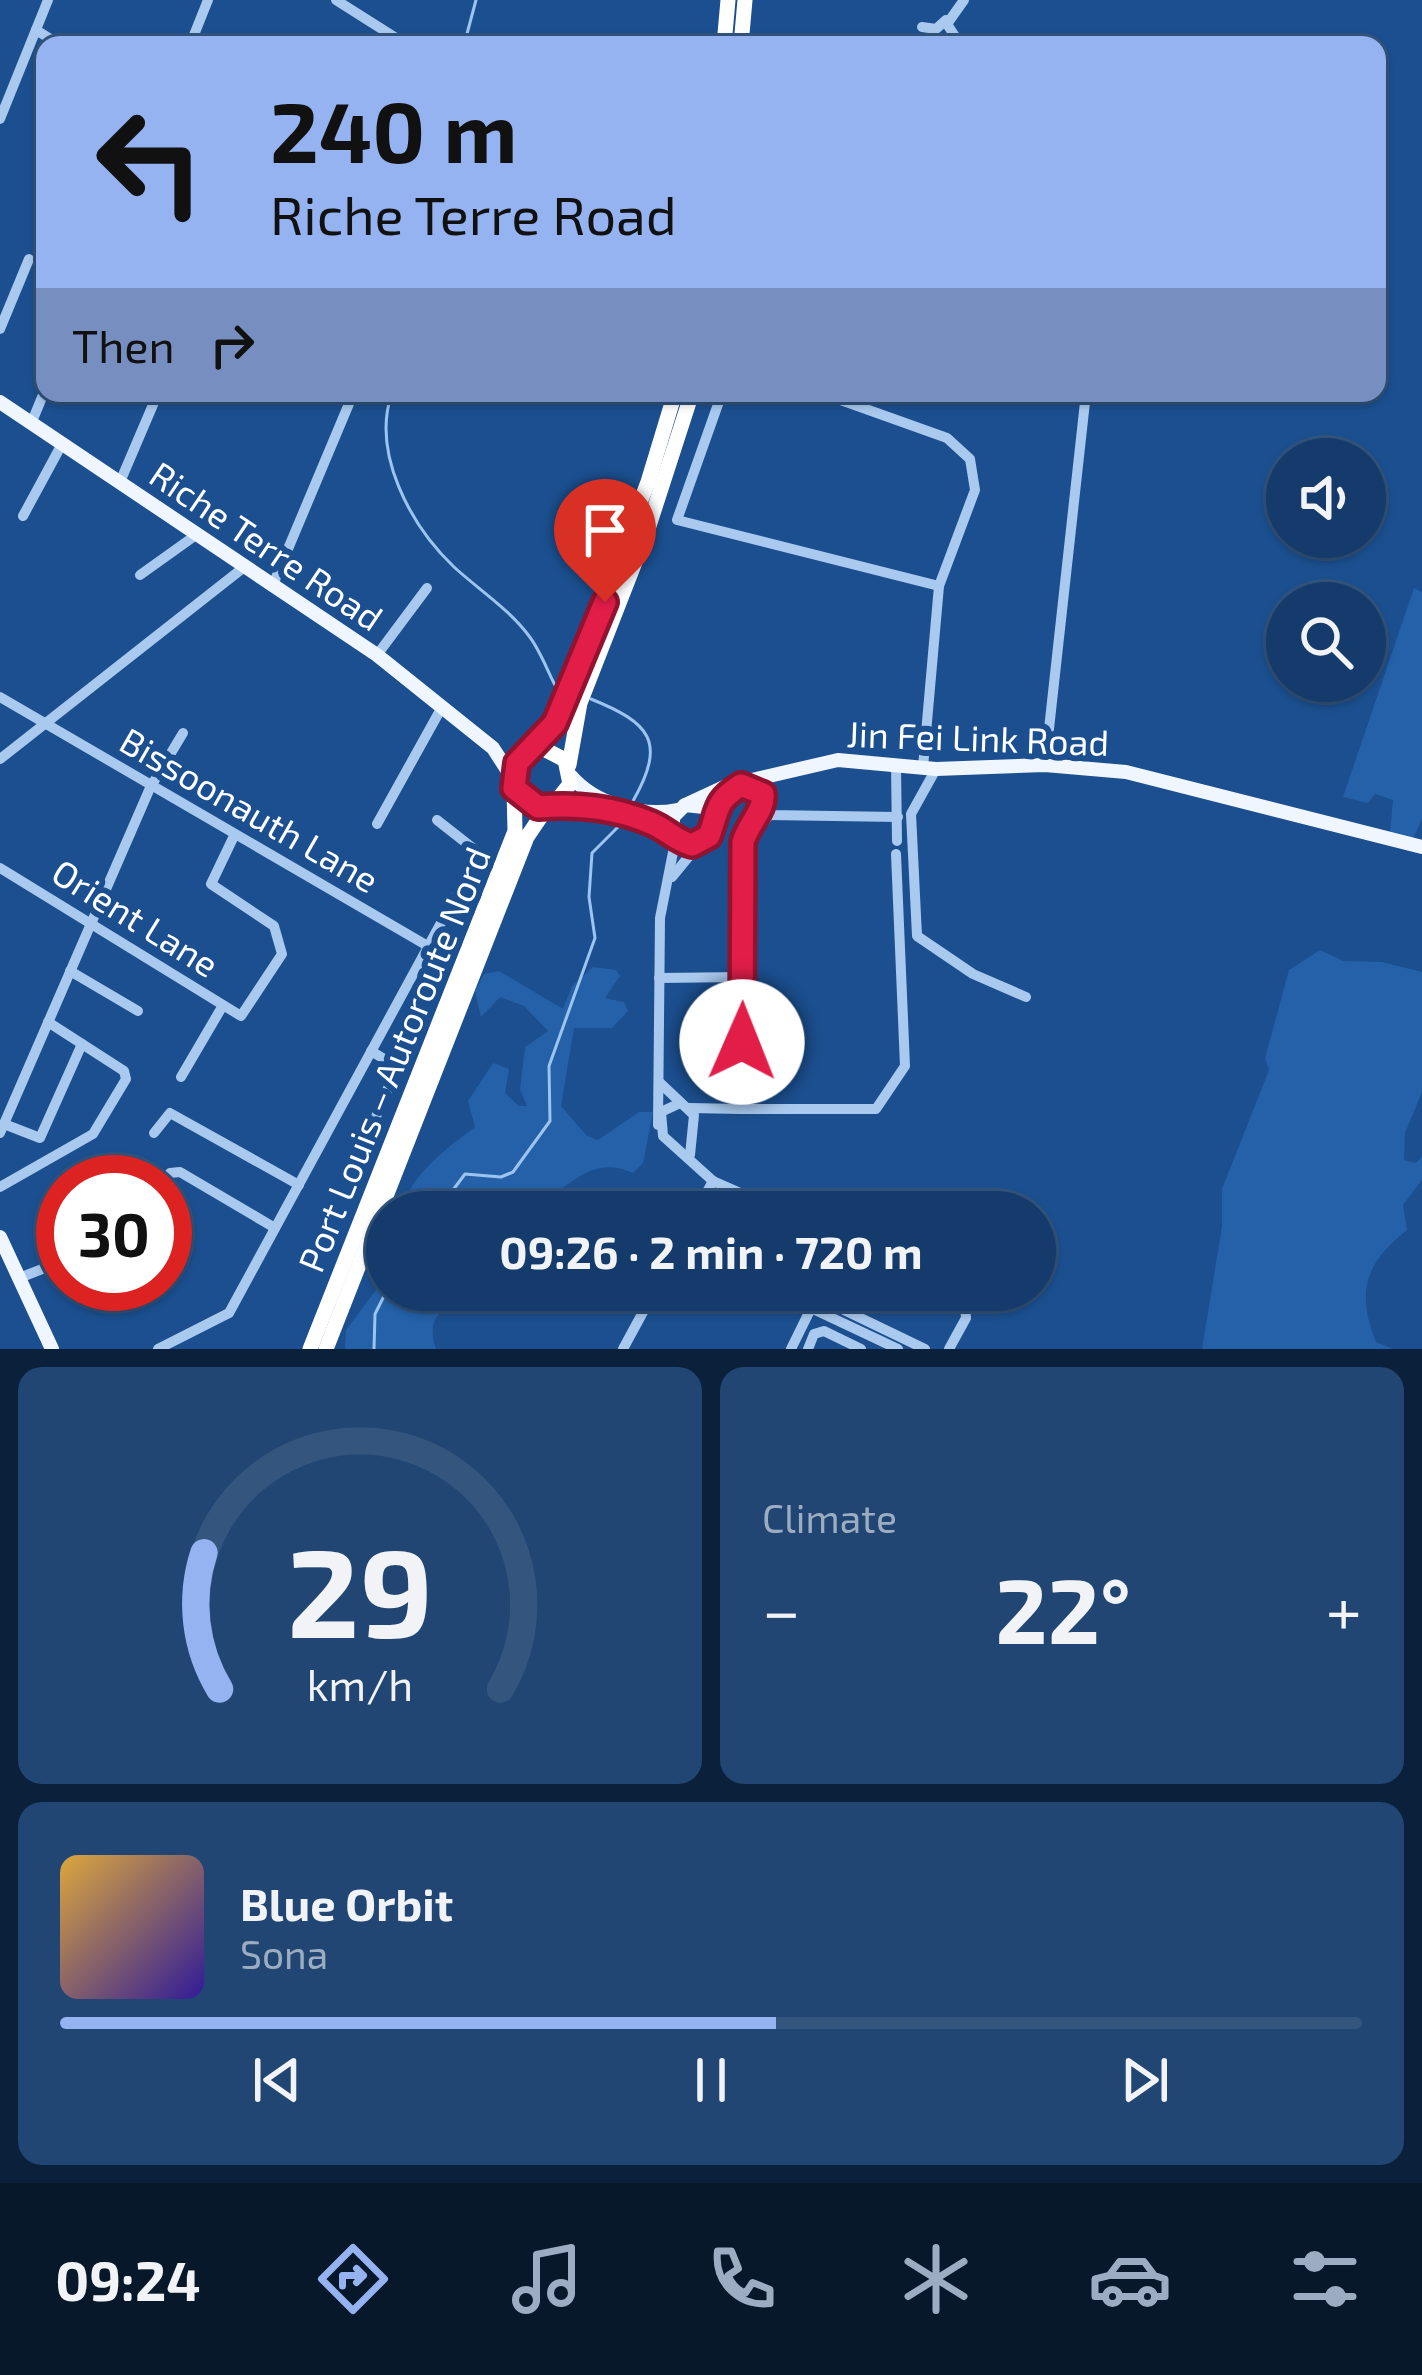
<!DOCTYPE html>
<meta charset="utf-8">
<style>
:root{--surface:#143b6b;--page:#214673;--text:#f1f3f6;--muted:#9dadc1;--line:#33557e;--accent:#95b2f1}
body{margin:0;font-family:"Exo 2",sans-serif;background:var(--page);color:var(--text);height:100vh;display:flex;flex-direction:column;font-size:45px;white-space:nowrap}
*{box-sizing:border-box;margin:0}
p{font-size:39px;color:var(--muted)}
.icon{flex:none;width:66px;height:66px;fill:none;stroke:currentColor;stroke-width:2;stroke-linecap:round;stroke-linejoin:round}
.map{position:relative;height:1349px;overflow:hidden}
.sheet{display:flex;flex-direction:column;gap:18px;padding:18px;background:#0b203b;flex:1}
.sheet>*{flex:none}
.banner{position:absolute;left:36px;top:36px;width:1350px;height:366px;border-radius:24px;box-shadow:0 3px 9px #0004,0 0 0 3px var(--line);background:#95b2f1;color:#111;overflow:hidden}
.tools{position:absolute;left:1266px;top:438px;display:grid;gap:24px}
.tools a{display:grid;place-items:center;width:120px;height:120px;border-radius:50%;background:var(--surface);box-shadow:0 3px 9px #0004,0 0 0 3px var(--line);font-size:60px}
.speed{position:absolute;left:36px;top:1155px;display:flex;gap:24px;font-size:60px;font-weight:700;text-align:center}
.speed>*{display:grid;place-content:center;width:156px;height:156px;border-radius:50%;background:var(--surface);box-shadow:0 3px 9px #0004,0 0 0 3px var(--line);line-height:1}
.speed .limit{border:18px solid #d22;background:#fff;color:#111}
.pin{position:absolute;display:grid;place-items:center;width:102px;height:102px;color:#fff;margin:-123px -51px;border-radius:50% 50% 50% 0;rotate:-45deg;box-shadow:0 0 12px #0007}
.pin .icon{rotate:45deg}
.me{position:absolute;width:132px;margin:-66px;rotate:1deg;stroke-linejoin:round;filter:drop-shadow(0 0 9px #0008)}
.turn{display:flex;align-items:center;gap:42px;height:252px;padding:0 36px;font-size:54px}
.turn .icon{width:156px;height:156px;stroke-width:2.5}
.turn b{display:block;font-size:84px;line-height:102px}
.then{display:flex;align-items:center;height:114px;padding:0 36px;background:#0003;gap:24px;font-size:45px}
.big{font-size:90px;font-weight:700;line-height:1.1}
.sheet .tile{flex:1;display:flex;flex-direction:column;justify-content:center;gap:18px;min-width:0;padding:0 42px;border-radius:24px;background:var(--page)}
.sheet .dial{align-items:center;gap:0}
.dial svg{height:312px;overflow:visible;fill:none;stroke:var(--line);stroke-width:7;stroke-linecap:round;text-anchor:middle}
.dial text{fill:var(--text);stroke:none}
.song{display:flex;align-items:center;gap:36px}
.cover{width:144px;height:144px;border-radius:18px;background:linear-gradient(135deg,hsl(40 70% 55%),hsl(250 70% 35%))}
.played{height:12px;border-radius:6px;background:linear-gradient(90deg,var(--accent) 55%,var(--line) 55%)}
.keys{display:flex;justify-content:space-around;direction:ltr}
.heat{display:flex;justify-content:space-between;align-items:center;font-size:66px;direction:ltr}
.sheet .tiles{flex:1;display:grid;gap:18px;grid-template-columns:1fr 1fr}
.tile:last-child{grid-column:span 2}
.trip{position:absolute;left:366px;top:1191px;width:690px;height:120px;border-radius:60px;background:var(--surface);box-shadow:0 3px 9px #0004,0 0 0 3px var(--line);font-weight:700;line-height:120px;text-align:center}
.menu{display:flex;height:192px;justify-content:space-around;align-items:center;background:#08182b;color:var(--muted)}
.menu .icon{width:84px;height:84px}
.menu .active{color:var(--accent)}
.menu b{font-size:54px;color:var(--text)}
.map>svg:first-child{display:block}
.green{fill:#2461a8}
.lines{fill:none;stroke-linecap:round;stroke-linejoin:round}
.stream{stroke:#9cc4f0;stroke-width:3}
.minor{stroke:#a9c9ee;stroke-width:10}
.major{stroke:#f0f6ff;stroke-width:14}
.highway{stroke:#fff;stroke-width:15}
.route-casing{stroke:#92132f;stroke-width:30}
.route{stroke:#e11d48;stroke-width:21}
.labels{text-anchor:middle;dominant-baseline:central;stroke-width:12;stroke-linejoin:round;paint-order:stroke}
.street-label{font-size:36px;fill:#fff;stroke:#1b4f8f}
</style>
<div class="map">
<svg width="1422" height="1349" viewBox="0 0 1422 1349">
<rect width="100%" height="100%" fill="#1b4f8f"/>
<!-- green -->
<g class="green">
<path d="M1414,588L1422,592V819L1413,839L1390,833L1393,800L1375,794L1368,803L1343,797Z"/>
<path d="M1320,950L1343,961L1382,962L1422,972V1092L1405,1133L1404,1160L1416,1163L1422,1157V1180L1403,1205L1407,1230C1365,1263 1356,1292 1376,1342L1393,1349H1202L1222,1226V1189L1269,1070L1265,1058L1289,970Z"/>
<path d="M593,967L616,970L620,976L605,998L624,1002L628,1011L612,1028H574L561,1106L587,1136L598,1140L639,1112H653L643,1163L633,1173C583,1149 556,1206 525,1212C487,1220 440,1212 402,1212C408,1176 447,1148 475,1127L468,1101L493,1063L509,1069L505,1093L519,1106H527L520,1090L525,1047L548,1031L524,1006L500,997L481,1017L475,991L484,974L499,971L563,1009L572,986Z"/>
<path d="M387,1275V1290H476C448,1313 424,1308 436,1349H345L346,1330Z"/>
</g>
<g class="lines">
<!-- stream -->
<g class="stream">
<path d="M464,45L476,0"/>
<path d="M392,393C371,452 410,525 454,567C478,589 510,610 529,636C540,650 547,670 555,685L565,689"/>
<path d="M591,699C650,723 667,741 633,801"/>
<path d="M447,1212L444,1202L465,1174L501,1177L513,1172L550,1121L549,1066L595,938L589,897L592,853L624,821"/>
<path d="M374,1349L375,1314L387,1290"/>
</g>
<!-- minor -->
<g class="minor">
<path d="M336,0L407,45"/>
<path d="M964,0L947,24L956,38L975,45"/>
<path d="M922,27L936,29L946,20"/>
<path d="M36,30L60,45"/>
<path d="M190,45L208,0"/>
<path d="M936,45L939,38L959,45"/>
<path d="M0,119L48,0"/>
<path d="M0,329L29,259"/>
<path d="M722,393L677,520L939,586"/>
<path d="M821,393L947,438L970,459L975,490L939,586L923,767"/>
<path d="M31,424L45,390"/>
<path d="M120,482L158,393"/>
<path d="M23,516L62,444"/>
<path d="M140,575L196,535"/>
<path d="M272,587L351,399"/>
<path d="M377,655L427,588"/>
<path d="M0,697L426,945"/>
<path d="M0,759L243,568"/>
<path d="M896,765L897,841"/>
<path d="M1045,765L1086,393"/>
<path d="M936,769L911,814L917,936L973,974L1026,997"/>
<path d="M741,785L763,794L757,820L764,822L769,815"/>
<path d="M762,808L769,815L898,817"/>
<path d="M377,824L442,707"/>
<path d="M0,868L241,1016L282,954L274,926L211,884L234,836"/>
<path d="M672,877L699,844"/>
<path d="M70,971L138,1011"/>
<path d="M659,978L743,977"/>
<path d="M181,1077L222,1007"/>
<path d="M659,1082L694,1115L690,1155"/>
<path d="M678,1104L661,1112L663,1136L713,1181L783,1212"/>
<path d="M689,1108L741,1109L743,842L755,815"/>
<path d="M741,1109H876L905,1066L896,854"/>
<path d="M4,1124L40,1138L82,1044"/>
<path d="M658,1125L660,918L676,837"/>
<path d="M0,1133L150,788L183,733"/>
<path d="M154,1133L170,1113L299,1185"/>
<path d="M354,1169L394,1074V1065L371,1051"/>
<path d="M162,1182L170,1173L180,1172L275,1228"/>
<path d="M0,1187L93,1134L126,1079L124,1071L48,1022"/>
<path d="M696,1212L713,1181"/>
<path d="M19,1278L63,1261"/>
<path d="M845,1290L840,1300L844,1310L925,1349"/>
<path d="M811,1308L898,1349"/>
<path d="M158,1349L229,1313L479,853L437,820"/>
<path d="M623,1349L655,1290"/>
<path d="M791,1349L820,1290"/>
<path d="M808,1349L814,1334L824,1331L861,1349"/>
<path d="M949,1349L966,1318L964,1290"/>
</g>
<!-- major -->
<g class="major">
<path d="M0,402L377,655L493,748L513,779"/>
<path d="M571,776C595,804 641,817 677,810"/>
<path d="M554,804L607,810L673,833"/>
<path d="M685,805L726,786L838,760L936,769L1045,765L1126,772L1422,847"/>
<path d="M711,817L704,807L685,805L673,817V833L683,843L704,841L712,830L714,806L736,788"/>
<path d="M0,1237L52,1349"/>
</g>
<!-- highway -->
<g class="highway">
<path d="M724,45L728,0"/>
<path d="M741,45L745,0"/>
<path d="M528,752L544,749L565,760L570,784L554,804L538,807L520,797L514,770L543,741L565,699L648,482L675,393"/>
<path d="M569,765L580,703L648,529L692,393"/>
<path d="M310,1349L515,831L514,788"/>
<path d="M326,1349L527,837L548,806"/>
</g>
</g>
<g class="lines">
<!-- route casing -->
<g class="route-casing">
<path id="route" d="M605,602L555,723L517,763L514,788L538,807C577,804 613,807 651,823C666,829 676,841 692,845L709,836C719,810 714,802 741,785L763,794C765,810 748,824 743,842L742,1042"/>
</g>
<!-- route -->
<use href="#route" class="route"/>
</g>
<g class="labels">
<!-- street labels -->
<g class="street-label">
<text transform="translate(267 545) rotate(34)">Riche Terre Road</text>
<text transform="translate(978 737) rotate(2)">Jin Fei Link Road</text>
<text transform="translate(250 809) rotate(30)">Bissoonauth Lane</text>
<text transform="translate(136 917) rotate(32)">Orient Lane</text>
<text transform="translate(393 1059) rotate(-68)">Port Louis – Autoroute Nord</text>
</g>
</g>
</svg>
<div class="tools">
<a><svg class="icon" aria-label="sound" viewBox="0 0 24 24"><path d="M4 9h4l5-4v14l-5-4H4zM17 9q2 3 0 6"/></svg></a>
<a><svg class="icon" aria-label="search" viewBox="0 0 24 24"><circle cx="10" cy="10" r="6"/><path d="M15 15l6 6"/></svg></a>
</div>
<div class="speed"><div class="limit">30</div></div>
<div class="pin" style="left:605px;top:602px;background:#d93025"><svg class="icon" aria-label="arrive" viewBox="0 0 24 24"><path d="M6 21V4h12l-3 4 3 4H6"/></svg></div>
<svg class="me" style="left:742px;top:1042px" viewBox="-20 -20 40 40"><circle r="19" fill="#fff"/><path d="M0-13L10 11 0 6-10 11z" fill="#e11d48"/></svg>
<div class="trip">09:26 · 2 min · 720 m</div>
<div class="banner">
<div class="turn"><svg class="icon" aria-label="left" viewBox="0 0 24 24"><path d="M17 20v-9H6M10 6l-5 5 5 5"/></svg><div><b>240 m</b>Riche Terre Road</div></div>
<div class="then">Then<svg class="icon" aria-label="right" viewBox="0 0 24 24"><path d="M7 20v-9h11M14 6l5 5-5 5"/></svg></div>
</div>
</div>
<section class="sheet">
<div class="tiles">
<div class="tile dial"><svg viewBox="0 0 100 80">
<path d="M14 69A42 42 0 1 1 86 69"/>
<path d="M14 69A42 42 0 0 1 10 34" stroke="#95b2f1"/>
<text x="50" y="56" font-size="32" font-weight="700">29</text>
<text x="50" y="72" font-size="11">km/h</text>
</svg></div>
<div class="tile"><p>Climate</p>
<div class="heat"><a>−</a><b class="big">22°</b><a>+</a></div>
</div>
<div class="tile">
<div class="song"><i class="cover"></i><div><b>Blue Orbit</b><p>Sona</p></div></div>
<div class="played"></div>
<div class="keys"><svg class="icon" aria-label="previous" viewBox="0 0 24 24"><path d="M18 5L8 12l10 7zM5 5v14"/></svg><svg class="icon" aria-label="pause" viewBox="0 0 24 24"><path d="M8 5v14M16 5v14"/></svg><svg class="icon" aria-label="next" viewBox="0 0 24 24"><path d="M6 5l10 7-10 7zM19 5v14"/></svg></div>
</div>
</div>
</section>
<nav class="menu">
<b>09:24</b>
<svg class="icon active" aria-label="directions" viewBox="0 0 24 24"><path d="M12 3l9 9-9 9-9-9zM9 14v-3h6M13 9l2 2-2 2"/></svg>
<svg class="icon" aria-label="music" viewBox="0 0 24 24"><path d="M9 18V5l10-2v13"/><circle cx="6" cy="18" r="3"/><circle cx="16" cy="16" r="3"/></svg>
<svg class="icon" aria-label="phone" viewBox="0 0 24 24"><path d="M5 4h4l2 5-3 2q2 4 5 5l2-3 5 2v4C11 20 4 13 5 4z"/></svg>
<svg class="icon" aria-label="climate" viewBox="0 0 24 24"><path d="M12 3v18M4 7l16 10M4 17L20 7"/></svg>
<svg class="icon" aria-label="car" viewBox="0 0 24 24"><path d="M5 17H2v-5l4-1 3-4h7l3 4 3 1v5h-3M9 17h6M6 11h13"/><circle cx="7" cy="17" r="2"/><circle cx="17" cy="17" r="2"/></svg>
<svg class="icon" aria-label="filters" viewBox="0 0 24 24"><path d="M4 7h16M4 17h16"/><circle cx="9" cy="7" r="2"/><circle cx="15" cy="17" r="2"/></svg>
</nav>
